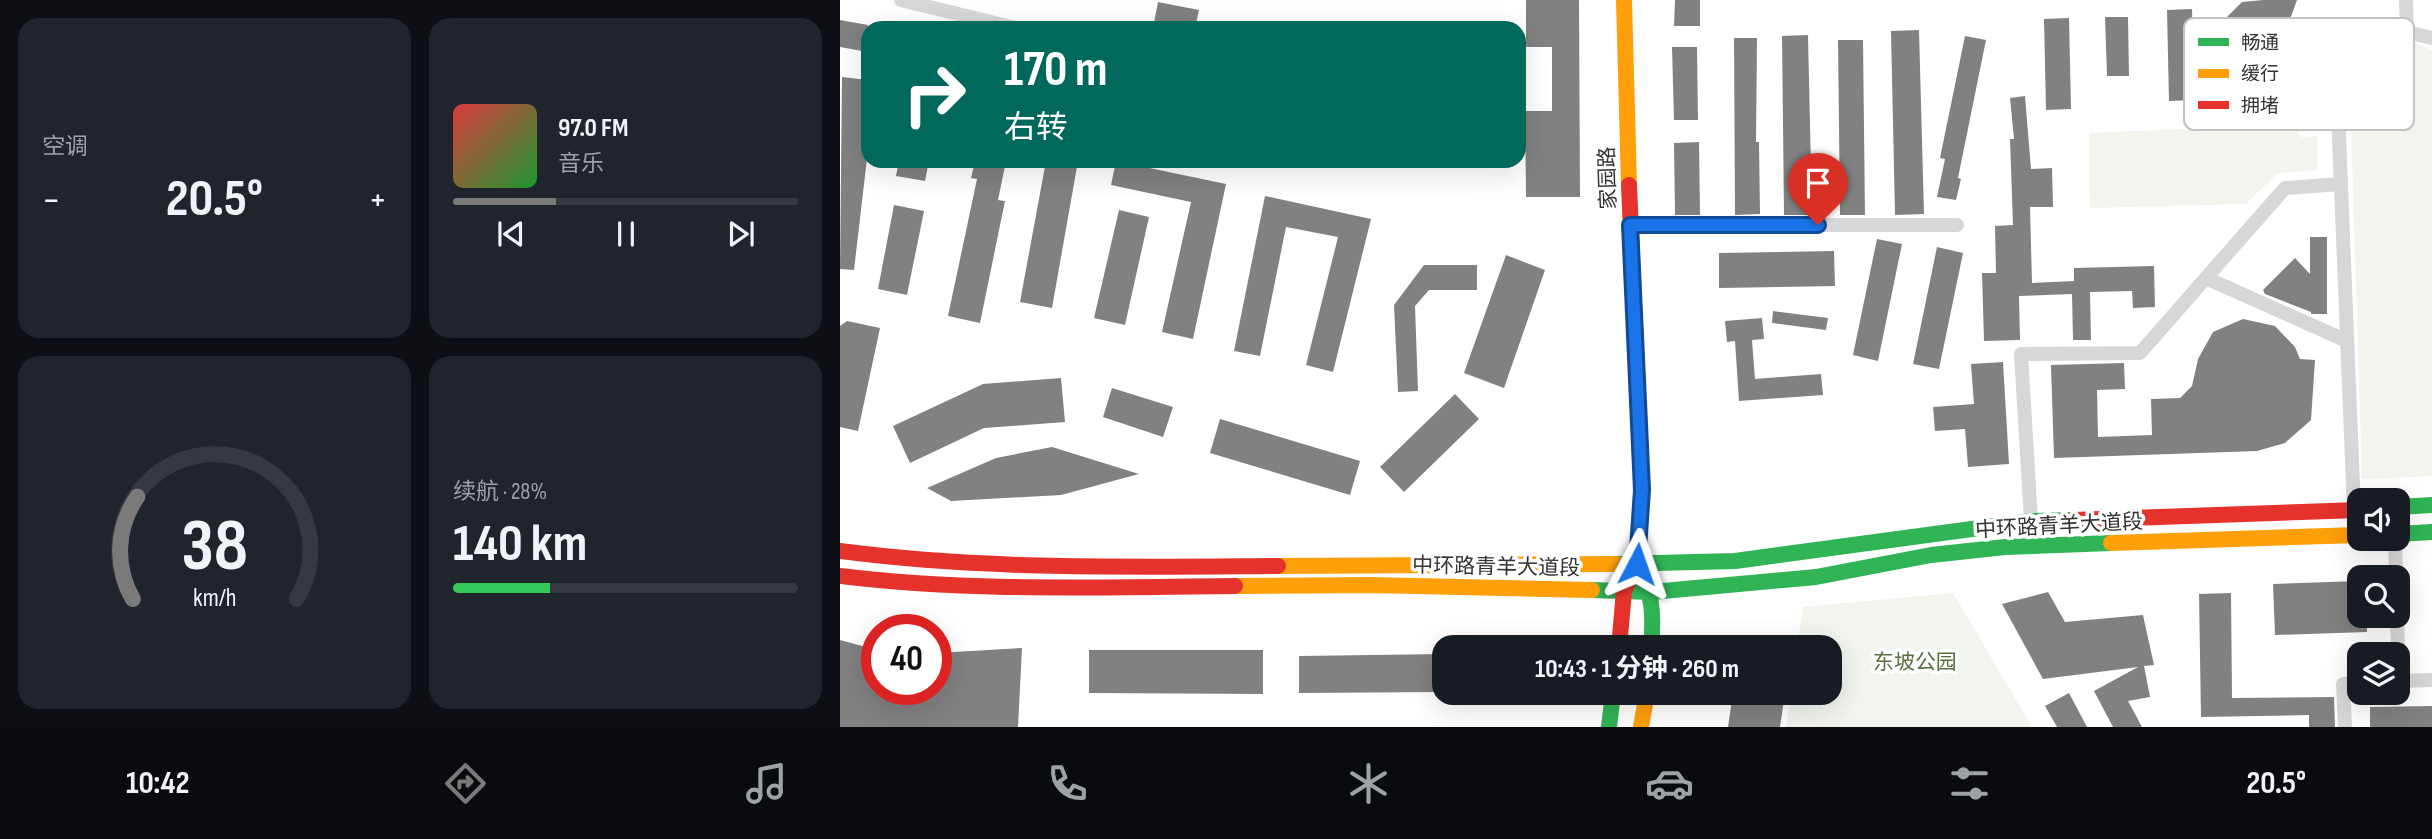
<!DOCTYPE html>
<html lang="zh">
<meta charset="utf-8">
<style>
:root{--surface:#171b24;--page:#20242c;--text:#f1f3f6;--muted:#9ea1a6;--line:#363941;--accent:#7a7a7a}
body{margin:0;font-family:"Sofia Sans Condensed","Noto Sans SC",sans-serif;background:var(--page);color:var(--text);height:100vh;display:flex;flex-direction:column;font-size:26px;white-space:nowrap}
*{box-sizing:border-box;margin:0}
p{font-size:23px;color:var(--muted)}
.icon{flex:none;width:38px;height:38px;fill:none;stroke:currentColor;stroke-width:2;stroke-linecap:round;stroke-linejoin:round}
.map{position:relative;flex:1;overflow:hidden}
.side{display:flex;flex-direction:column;gap:18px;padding:18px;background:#0d0f14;width:840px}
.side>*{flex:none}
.top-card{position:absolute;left:21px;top:21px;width:665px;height:147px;border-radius:21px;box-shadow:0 7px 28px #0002;background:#00695c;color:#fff;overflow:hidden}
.tools{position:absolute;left:1507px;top:488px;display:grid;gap:14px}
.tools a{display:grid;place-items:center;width:63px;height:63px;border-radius:14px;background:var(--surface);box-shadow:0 7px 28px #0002;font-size:35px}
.speed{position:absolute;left:21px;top:614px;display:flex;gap:14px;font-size:35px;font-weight:700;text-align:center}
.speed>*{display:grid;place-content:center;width:91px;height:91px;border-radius:50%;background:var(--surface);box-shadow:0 7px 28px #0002;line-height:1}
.speed .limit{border:10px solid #d22;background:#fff;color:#111}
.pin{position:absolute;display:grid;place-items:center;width:60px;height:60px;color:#fff;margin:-72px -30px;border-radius:50% 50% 50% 0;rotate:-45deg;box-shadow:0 0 7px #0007}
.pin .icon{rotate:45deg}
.me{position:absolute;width:77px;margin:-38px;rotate:4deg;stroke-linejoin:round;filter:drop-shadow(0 0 5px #0008)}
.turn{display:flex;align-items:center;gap:24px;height:147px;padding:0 28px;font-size:32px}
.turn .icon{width:91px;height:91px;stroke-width:2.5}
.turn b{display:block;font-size:49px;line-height:60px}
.big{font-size:52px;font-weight:700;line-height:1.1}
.side .card{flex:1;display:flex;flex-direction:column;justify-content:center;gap:10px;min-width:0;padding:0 24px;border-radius:21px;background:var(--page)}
.side .dial{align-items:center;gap:0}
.dial svg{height:182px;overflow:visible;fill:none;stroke:var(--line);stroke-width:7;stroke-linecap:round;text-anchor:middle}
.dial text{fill:var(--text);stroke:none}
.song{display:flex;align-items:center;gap:21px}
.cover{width:84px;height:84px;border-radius:10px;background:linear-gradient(135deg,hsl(0 70% 55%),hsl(130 70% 35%))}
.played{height:7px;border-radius:4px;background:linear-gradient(90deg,var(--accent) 30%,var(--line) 30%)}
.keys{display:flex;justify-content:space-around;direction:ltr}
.heat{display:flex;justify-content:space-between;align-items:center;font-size:38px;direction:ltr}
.charge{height:10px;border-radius:5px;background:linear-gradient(90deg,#34c759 28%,var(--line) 0)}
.side .tiles{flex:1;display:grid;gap:18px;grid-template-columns:repeat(2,1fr)}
.trip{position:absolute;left:592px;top:635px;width:410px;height:70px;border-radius:21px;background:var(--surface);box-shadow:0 7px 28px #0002;font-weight:700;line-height:70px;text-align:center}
.dock{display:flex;height:112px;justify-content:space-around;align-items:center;background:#090b0e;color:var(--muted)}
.dock .icon{width:49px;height:49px}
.dock .selected{color:var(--accent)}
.dock b{font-size:32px;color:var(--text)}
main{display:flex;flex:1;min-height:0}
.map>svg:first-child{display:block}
.park{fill:#f1f5ed}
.building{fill:#818181}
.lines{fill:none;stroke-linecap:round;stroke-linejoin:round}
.street{stroke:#d7d7d7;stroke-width:14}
.fast{stroke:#30b455;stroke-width:16}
.slow{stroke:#ff9f0a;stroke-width:16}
.jam{stroke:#e5322d;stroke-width:16}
.route-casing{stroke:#114b97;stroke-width:18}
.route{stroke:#1a73e8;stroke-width:12}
.labels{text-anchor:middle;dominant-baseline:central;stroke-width:7;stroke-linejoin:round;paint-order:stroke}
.street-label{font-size:21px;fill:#333;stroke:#fff}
.park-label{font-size:21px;fill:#56703f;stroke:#fff}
.key{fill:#fff;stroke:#c2c2c2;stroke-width:2}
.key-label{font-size:19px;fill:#333}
</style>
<main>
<section class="side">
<div class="tiles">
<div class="card"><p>空调</p>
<div class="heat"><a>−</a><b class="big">20.5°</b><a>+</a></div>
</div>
<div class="card">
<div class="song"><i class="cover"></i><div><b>97.0 FM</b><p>音乐</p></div></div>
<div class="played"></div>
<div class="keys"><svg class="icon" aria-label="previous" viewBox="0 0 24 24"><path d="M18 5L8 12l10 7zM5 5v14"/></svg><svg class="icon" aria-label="pause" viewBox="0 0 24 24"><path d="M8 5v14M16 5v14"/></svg><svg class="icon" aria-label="next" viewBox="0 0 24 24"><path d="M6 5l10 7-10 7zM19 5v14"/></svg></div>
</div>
<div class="card dial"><svg viewBox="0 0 100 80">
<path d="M14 69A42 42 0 1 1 86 69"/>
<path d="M14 69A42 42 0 0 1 16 24" stroke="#7a7a7a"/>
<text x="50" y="56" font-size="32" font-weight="700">38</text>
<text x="50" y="72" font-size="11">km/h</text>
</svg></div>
<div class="card"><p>续航 · 28%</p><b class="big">140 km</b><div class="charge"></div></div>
</div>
</section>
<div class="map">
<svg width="1592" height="727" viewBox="0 0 1592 727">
<rect width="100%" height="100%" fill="#fff"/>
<!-- park -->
<g class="park">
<path d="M1575,43L1592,50V476L1522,479L1510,96L1537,57Z"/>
<path d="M1458,124L1460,137L1477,136V170L1438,173L1406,204L1250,208L1249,133Z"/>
<path d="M1113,593L1192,727H946L951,693H989V648L957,647L963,607Z"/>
</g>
<!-- building -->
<g class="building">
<path d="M686,0H739L740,197H686L685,111H712V47H686Z"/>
<path d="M835,0H860V26H834Z"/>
<path d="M1423,0H1457L1424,91L1384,93L1381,23L1402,2Z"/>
<path d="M318,2L359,10L355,28H313Z"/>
<path d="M1352,9L1354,100L1329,101L1327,10Z"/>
<path d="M1265,17H1288L1289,76H1267Z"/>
<path d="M1229,18L1231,109L1206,110L1204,19Z"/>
<path d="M0,20L28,25V52L0,47Z"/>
<path d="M1079,30L1084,214L1055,215L1051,31Z"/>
<path d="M968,35L972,215H944L942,36Z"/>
<path d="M1125,36L1146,40L1118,178L1121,179L1116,200L1097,197L1105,159L1100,158Z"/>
<path d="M894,38H917L916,142H919L920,214L895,215Z"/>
<path d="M998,40H1023L1025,215H1000Z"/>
<path d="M832,47H857L858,120H834Z"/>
<path d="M2,77L28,80V150L14,270L0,269Z"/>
<path d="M1185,96L1191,169L1212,168L1213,207H1190L1192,283L1234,281V268L1314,266L1315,307L1293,308L1292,291L1250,292L1251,340H1233L1232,294L1179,296L1180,340L1144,341L1142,273H1156L1155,226L1173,225L1170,139H1174L1170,98Z"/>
<path d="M859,142L860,215H835L834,143Z"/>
<path d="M59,161H89L85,181L56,176Z"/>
<path d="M135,161H166L158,200L165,201L140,323L108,316L137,179L131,178Z"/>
<path d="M206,161H238L212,308L180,302Z"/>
<path d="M276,161L386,184L353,339L322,332L351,202L271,185Z"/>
<path d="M425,196L531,219L493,372L466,365L498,237L446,227L420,356L394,351Z"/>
<path d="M54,205L84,211L67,295L38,289Z"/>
<path d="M279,210L309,217L285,325L254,318Z"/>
<path d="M1470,237H1487V314H1471V312L1425,294L1423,290L1455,258L1470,274Z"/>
<path d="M1037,239L1062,244L1038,361L1013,355Z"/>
<path d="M1097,247L1123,253L1099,369L1073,364Z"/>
<path d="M994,251L995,286L879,288V253Z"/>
<path d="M666,255L705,270L664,388L624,373Z"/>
<path d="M584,265H637V290H589L575,306L578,391L558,392L554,305Z"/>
<path d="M933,311L988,318L986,330L932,323Z"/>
<path d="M922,318L924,339L912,340L915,379L981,374L983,395L899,401L895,341L887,342L885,321Z"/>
<path d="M1403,319L1435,326L1455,347L1460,359L1475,360L1471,420L1445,443L1417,451L1214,458L1211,365L1284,363L1285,389L1257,390L1258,437L1312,435L1311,399L1340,398L1352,386L1358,359L1373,332Z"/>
<path d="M7,321L40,328L18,431L0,427V326Z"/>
<path d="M1163,362L1169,464L1128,467L1125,429L1095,431L1093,407L1134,404L1131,364Z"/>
<path d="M221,378L225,422L144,428L70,463L53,426L143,384Z"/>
<path d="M272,388L333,407L323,437L263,417Z"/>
<path d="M615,394L639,419L564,492L540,467Z"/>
<path d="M380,419L520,461L510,495L370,453Z"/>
<path d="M212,447L299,474L221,495L111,501L87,488L156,458Z"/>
<path d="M1519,581V616H1527V632L1435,635L1433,584Z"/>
<path d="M1208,592L1225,622L1303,615L1314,665L1304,666L1310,697L1288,701L1302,727H1273L1254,691L1298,667L1203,679L1162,604Z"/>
<path d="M1391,593L1392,698L1494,697L1495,727H1469V715L1361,717L1359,594Z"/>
<path d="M0,640L37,650V690H96V653L182,648L178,727H0Z"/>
<path d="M249,650H423V694L249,693Z"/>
<path d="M604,654V692L459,693V656Z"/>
<path d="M893,693H945L940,727H888Z"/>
<path d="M1229,693L1247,727H1217L1205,706Z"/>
<path d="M1592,706V727H1530V707Z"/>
</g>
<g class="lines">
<!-- street -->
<g class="street">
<path d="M61,0L175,28"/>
<path d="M1566,0L1567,32"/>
<path d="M790,225H1117"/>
<path d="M1366,278L1507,341"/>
<path d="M1514,510L1498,112L1500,83L1526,44L1567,32L1592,38"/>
<path d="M1191,521L1181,354L1300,353L1445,188L1501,184"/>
<path d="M1555,539L1556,578"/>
<path d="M1557,616L1559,680"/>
<path d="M1558,681L1592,680"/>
<path d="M1505,727L1503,684L1519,683"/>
</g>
<!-- fast -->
<g class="fast">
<path d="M1558,507L1592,505"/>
<path d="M1558,534L1592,532"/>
<path d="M777,564L895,561L1191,521L1233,520"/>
<path d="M797,564C813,595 814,613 811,648"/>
<path d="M752,590L812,592L976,577L1091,555L1165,547L1271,543"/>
<path d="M769,727L773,693"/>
</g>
<!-- slow -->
<g class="slow">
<path d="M784,0L789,185"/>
<path d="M1271,543L1519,535"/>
<path d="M438,566L777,564"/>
<path d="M395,586L531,585L752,590"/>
<path d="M801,727L807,693"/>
</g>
<!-- jam -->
<g class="jam">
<path d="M1233,520L1519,510"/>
<path d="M0,551C145,570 292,567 438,566"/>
<path d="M0,576C131,592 263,587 395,586"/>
<path d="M779,648L784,591L797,564L802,490L789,185"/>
</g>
</g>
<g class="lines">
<!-- route casing -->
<g class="route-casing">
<path id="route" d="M797,564L802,490L790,225H978"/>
</g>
<!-- route -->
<use href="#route" class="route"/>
</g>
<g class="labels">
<!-- street labels -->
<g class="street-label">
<text transform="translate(768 178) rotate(-92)">家园路</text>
<text transform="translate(1219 526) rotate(-3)">中环路青羊大道段</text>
<text transform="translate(656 567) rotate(1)">中环路青羊大道段</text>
</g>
<!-- park labels -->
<g class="park-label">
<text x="1075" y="662">东坡公园</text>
</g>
</g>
<!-- legend -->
<rect x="1344" y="18" width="230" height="112" rx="10" class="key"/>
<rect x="1358" y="38" width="31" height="8" fill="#30b455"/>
<rect x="1358" y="69" width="31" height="9" fill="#ff9f0a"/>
<rect x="1358" y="101" width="31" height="8" fill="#e5322d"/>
<g class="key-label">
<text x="1401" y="49">畅通</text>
<text x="1401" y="80">缓行</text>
<text x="1401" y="112">拥堵</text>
</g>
</svg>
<div class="tools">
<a><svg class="icon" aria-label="sound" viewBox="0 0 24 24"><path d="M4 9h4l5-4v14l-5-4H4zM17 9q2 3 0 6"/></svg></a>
<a><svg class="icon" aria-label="search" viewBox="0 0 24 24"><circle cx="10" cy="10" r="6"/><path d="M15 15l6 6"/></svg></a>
<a><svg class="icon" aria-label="layers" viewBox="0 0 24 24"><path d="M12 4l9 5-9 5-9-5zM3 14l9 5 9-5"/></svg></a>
</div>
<div class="speed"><div class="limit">40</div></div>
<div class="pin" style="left:978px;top:225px;background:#d93025"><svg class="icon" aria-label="arrive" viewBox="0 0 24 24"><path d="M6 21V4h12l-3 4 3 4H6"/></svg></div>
<svg class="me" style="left:797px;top:564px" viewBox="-20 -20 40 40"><path d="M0-17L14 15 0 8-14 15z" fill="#1a73e8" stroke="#fff" stroke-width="4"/></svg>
<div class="trip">10:43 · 1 分钟 · 260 m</div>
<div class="top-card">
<div class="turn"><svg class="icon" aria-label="right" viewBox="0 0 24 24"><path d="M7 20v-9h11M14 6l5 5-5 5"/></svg><div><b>170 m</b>右转</div></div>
</div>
</div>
</main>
<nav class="dock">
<b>10:42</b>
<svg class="icon selected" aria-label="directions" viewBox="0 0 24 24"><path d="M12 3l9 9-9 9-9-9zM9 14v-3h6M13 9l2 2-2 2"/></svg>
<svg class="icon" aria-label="music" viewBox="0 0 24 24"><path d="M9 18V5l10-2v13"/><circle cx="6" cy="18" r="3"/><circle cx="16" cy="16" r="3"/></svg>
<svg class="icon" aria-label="phone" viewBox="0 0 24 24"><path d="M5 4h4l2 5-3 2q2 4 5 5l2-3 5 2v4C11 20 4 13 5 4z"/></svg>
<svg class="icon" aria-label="climate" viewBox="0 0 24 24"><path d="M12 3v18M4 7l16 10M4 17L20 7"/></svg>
<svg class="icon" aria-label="car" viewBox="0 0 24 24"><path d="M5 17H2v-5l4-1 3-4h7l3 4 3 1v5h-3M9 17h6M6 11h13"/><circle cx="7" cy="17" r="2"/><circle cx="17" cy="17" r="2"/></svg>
<svg class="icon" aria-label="filters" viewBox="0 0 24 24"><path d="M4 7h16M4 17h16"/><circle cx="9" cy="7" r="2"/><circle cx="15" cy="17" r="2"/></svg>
<b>20.5°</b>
</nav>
